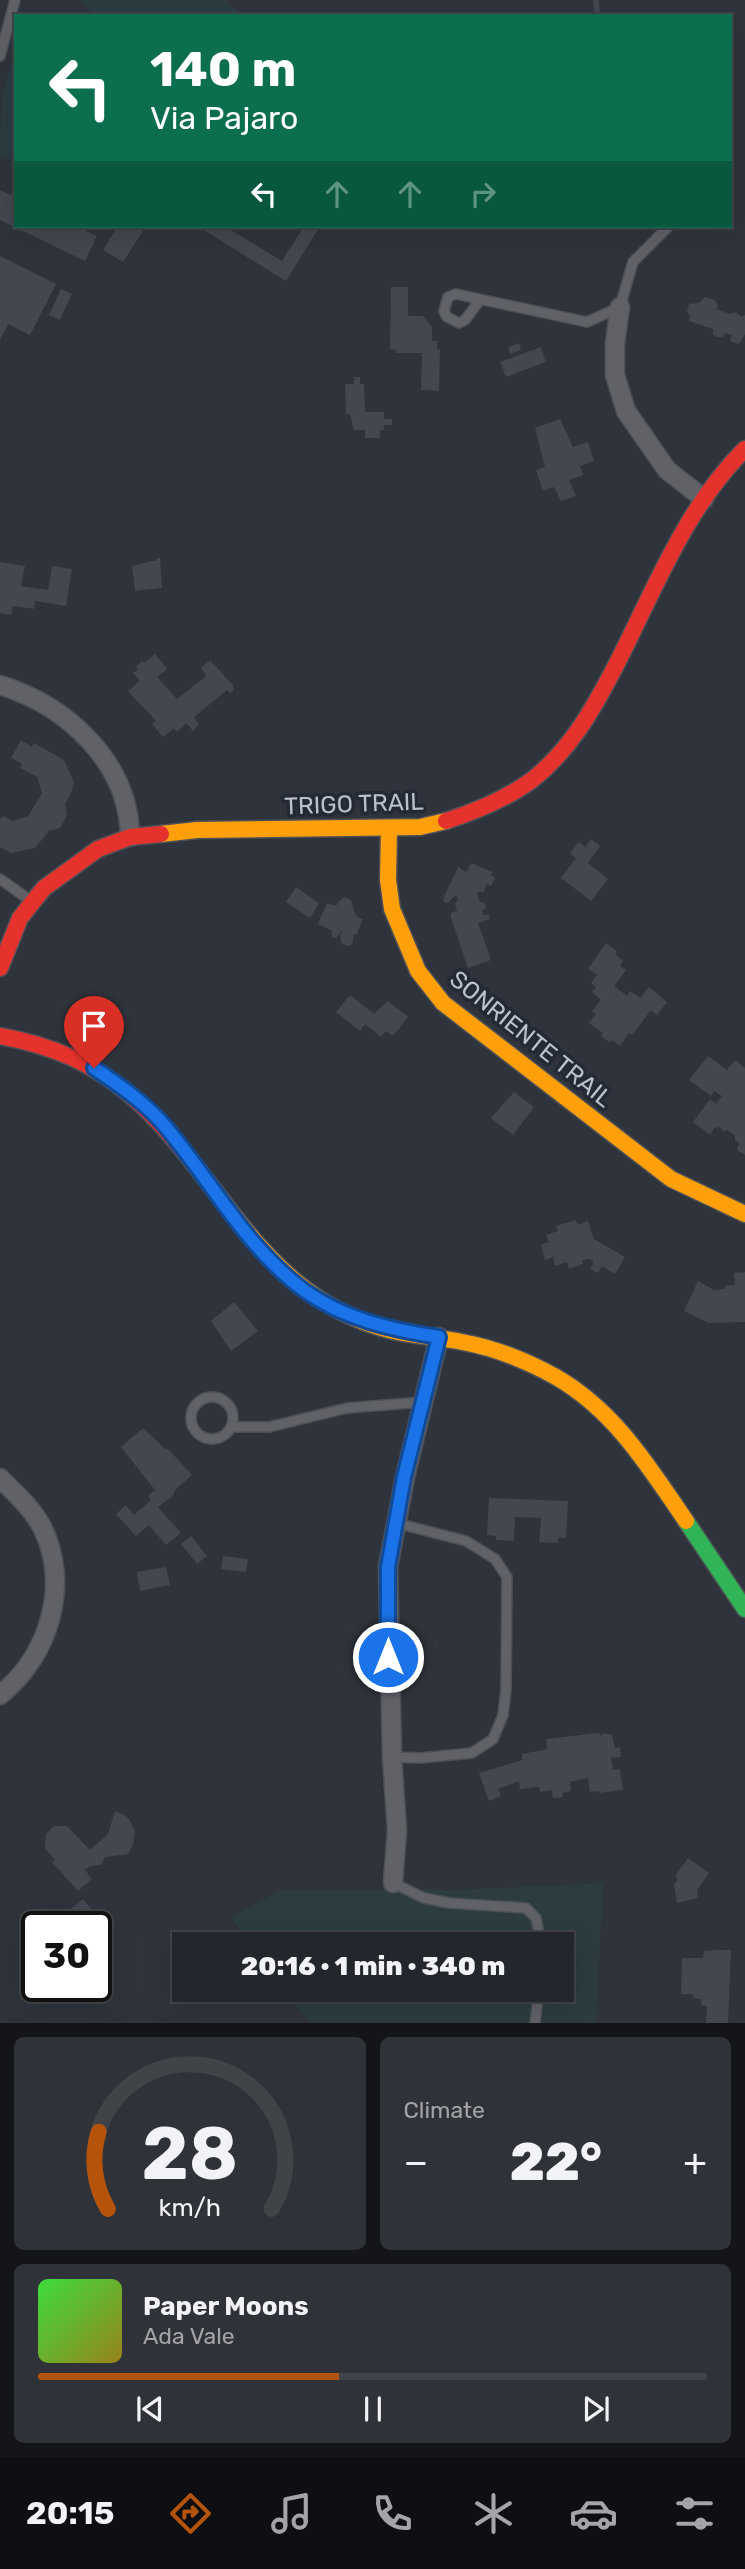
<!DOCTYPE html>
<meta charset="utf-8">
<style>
:root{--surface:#23262c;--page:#2f3238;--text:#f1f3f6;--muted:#a3a5a9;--line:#404348;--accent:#b45309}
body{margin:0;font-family:Rubik,sans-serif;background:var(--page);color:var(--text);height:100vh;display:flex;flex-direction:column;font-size:26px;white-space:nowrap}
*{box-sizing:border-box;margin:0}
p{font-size:23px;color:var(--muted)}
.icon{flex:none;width:38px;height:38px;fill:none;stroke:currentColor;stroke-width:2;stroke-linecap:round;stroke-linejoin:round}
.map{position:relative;height:2023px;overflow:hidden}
.details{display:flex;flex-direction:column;gap:14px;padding:14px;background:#131518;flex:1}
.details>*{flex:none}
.top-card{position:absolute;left:14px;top:14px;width:718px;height:214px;border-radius:0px;box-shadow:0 7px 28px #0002,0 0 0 2px var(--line);background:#0b6e4f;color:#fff;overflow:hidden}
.speed{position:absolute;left:21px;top:1911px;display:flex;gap:14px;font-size:35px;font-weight:700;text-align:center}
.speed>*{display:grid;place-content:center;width:91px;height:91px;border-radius:50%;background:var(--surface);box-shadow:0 7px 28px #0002,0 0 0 2px var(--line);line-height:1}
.speed .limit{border:4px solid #111;border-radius:10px;background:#fff;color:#111}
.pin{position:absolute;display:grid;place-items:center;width:60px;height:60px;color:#fff;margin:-72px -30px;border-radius:50% 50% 50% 0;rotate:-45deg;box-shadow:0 0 7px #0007}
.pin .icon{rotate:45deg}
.me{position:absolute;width:77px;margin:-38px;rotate:0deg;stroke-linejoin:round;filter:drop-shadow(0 0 5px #0008)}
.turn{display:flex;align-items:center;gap:24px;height:147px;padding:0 21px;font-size:32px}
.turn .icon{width:91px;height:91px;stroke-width:2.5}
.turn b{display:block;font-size:49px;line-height:60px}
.lanes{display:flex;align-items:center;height:66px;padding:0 21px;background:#0003;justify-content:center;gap:35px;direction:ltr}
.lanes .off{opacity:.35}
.big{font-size:52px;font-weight:800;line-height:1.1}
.details .widget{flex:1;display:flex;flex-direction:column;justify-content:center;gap:10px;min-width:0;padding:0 24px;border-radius:10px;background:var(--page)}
.details .dial{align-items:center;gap:0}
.dial svg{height:182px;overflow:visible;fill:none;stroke:var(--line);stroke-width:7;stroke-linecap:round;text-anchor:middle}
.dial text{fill:var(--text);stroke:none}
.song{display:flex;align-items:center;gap:21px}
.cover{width:84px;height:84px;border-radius:10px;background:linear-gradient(135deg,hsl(120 70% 55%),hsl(50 70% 35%))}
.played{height:7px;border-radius:4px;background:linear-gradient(90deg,var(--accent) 45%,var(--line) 45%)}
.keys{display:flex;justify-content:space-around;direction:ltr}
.heat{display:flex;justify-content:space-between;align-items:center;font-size:38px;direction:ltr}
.details .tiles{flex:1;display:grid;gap:14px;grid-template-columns:1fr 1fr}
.widget:last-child{grid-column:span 2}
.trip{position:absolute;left:172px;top:1932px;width:402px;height:70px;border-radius:0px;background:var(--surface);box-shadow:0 7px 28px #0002,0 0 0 2px var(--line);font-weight:800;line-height:70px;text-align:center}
.tab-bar{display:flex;height:112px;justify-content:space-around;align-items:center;background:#0e0f12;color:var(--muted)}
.tab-bar .icon{width:49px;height:49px}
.tab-bar .current{color:var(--accent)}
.tab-bar b{font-size:32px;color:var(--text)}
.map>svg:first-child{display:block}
.green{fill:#2c3c40}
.building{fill:#44474f}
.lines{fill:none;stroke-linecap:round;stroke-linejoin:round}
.lane-casing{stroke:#4d5057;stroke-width:12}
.street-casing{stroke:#4d5057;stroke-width:21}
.fast-casing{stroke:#4d5057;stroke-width:19}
.slow-casing{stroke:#4d5057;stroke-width:19}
.jam-casing{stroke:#4d5057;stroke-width:19}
.lane{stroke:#606268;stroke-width:9}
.street{stroke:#606268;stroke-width:18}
.fast{stroke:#30b455;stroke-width:16}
.slow{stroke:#ff9f0a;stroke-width:16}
.jam{stroke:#e5322d;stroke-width:16}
.route-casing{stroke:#114b97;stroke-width:18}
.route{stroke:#1a73e8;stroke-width:12}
.labels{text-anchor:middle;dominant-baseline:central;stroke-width:7;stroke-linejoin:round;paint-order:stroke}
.street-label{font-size:24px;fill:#bbc0ca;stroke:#232935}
</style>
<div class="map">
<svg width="745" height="2023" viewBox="0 0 745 2023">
<rect width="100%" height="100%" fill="#2f333b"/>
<!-- green -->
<g class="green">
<path d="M80,0H227L243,16H96Z"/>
<path d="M16,58V162L0,154C0,126 0,77 16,58Z"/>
<path d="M603,1883L596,2023H310L285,1990H562V1944H251L231,1917L281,1890H452Z"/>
</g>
<!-- building -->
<g class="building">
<path d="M593,0H599L600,13H614V16H583V14L594,13Z"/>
<path d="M0,190L16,197V226H75L97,236L85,261L0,220Z"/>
<path d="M118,226H146L123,262L103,250Z"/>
<path d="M197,226H224L282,261L304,226H320L286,281Z"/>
<path d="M0,256L56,284L30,335L8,324L0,340Z"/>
<path d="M391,287H408V316H423L432,327V341H437V349H440L439,391L421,390L422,353H397L395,349H390Z"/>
<path d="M61,289L72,294L60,320L49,315Z"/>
<path d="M705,297L715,300L718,306L717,309L730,314L736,312L741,317L745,315V334L739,344L730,341L732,335L725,333L722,337H717L713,334V329L689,321L690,317L687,311L689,304L699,303Z"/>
<path d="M519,343L521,350L510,354L508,347Z"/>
<path d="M541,347L546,362L506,377L500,362Z"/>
<path d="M354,377H360V384H364L365,412H384V419H392V425H384V430H380V438H365V430H354L350,414H346L345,384H354Z"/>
<path d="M560,419L573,447L588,442L594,461L580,466L583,475L569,480L576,496L561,501L554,487L543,491L536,470L545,467L535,428Z"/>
<path d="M157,558H160L162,588L135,591L132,566L157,560Z"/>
<path d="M0,562L25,566L21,586L48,590L52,566L72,569L66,606L35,601L34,609L13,606L11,615L0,613Z"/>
<path d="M155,654L167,669L157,677L177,699L206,676L201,668L210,660L233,685L234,690L230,693L227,690L194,717L199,725L193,731L186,723L177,732L174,728L163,737L152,724L156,721L128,691L140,681L133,673L138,669L136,666L142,661L144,663Z"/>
<path d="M21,740L32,747L34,743L64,760L74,782L72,791L65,804L67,815L60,828L49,831L35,848L11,853L0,847V819L3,816L12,821L28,816L42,793L37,777L20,768L22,764L11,758Z"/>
<path d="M591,839L600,846L588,863L608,879L591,901L561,878L576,858L570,853L579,842L585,847Z"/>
<path d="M471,863L493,872L491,875L495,878L491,886L486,884L484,892H478L477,895L480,902L485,903L486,908L482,911L484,915H489L490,919L478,923L491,960L468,968L451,918V913L457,911L455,904L458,899L457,896L453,897L448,903L444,902L443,899L458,867L466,872Z"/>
<path d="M296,887L319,903L310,918L286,902Z"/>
<path d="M344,897L351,900L356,916L363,919L356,935L354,934L352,944L348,946L342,944L340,937L342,931L336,938L332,937L331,930L318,924L327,903L336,906L339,901Z"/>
<path d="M606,943L617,951L615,954L623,961L620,966L626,970L614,986L627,996L630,991L640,998L649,987L667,1002L657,1015L651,1010L632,1035L629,1033L620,1046L612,1040L610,1043L601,1036L603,1033L589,1023L596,1014L592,1011L601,1000L592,992L596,987L591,983L597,975L588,969Z"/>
<path d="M350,995L374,1014L388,1001L408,1017L393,1036L386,1031L381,1037L365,1024L360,1031L336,1012Z"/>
<path d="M708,1056L727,1070L735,1060L745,1068V1155L738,1151L737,1148L740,1144L735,1140V1135L727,1130L724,1132L719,1126L717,1129L715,1127L710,1135L693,1122L710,1099L716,1104L722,1096L714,1091L711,1096L689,1080Z"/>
<path d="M514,1092L534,1107L513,1135L491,1118Z"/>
<path d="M576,1220L578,1225L588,1221L594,1239L625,1257L615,1274L602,1266L598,1273L590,1269L594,1262L589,1259L582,1260L583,1264L569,1269L567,1262L555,1266L553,1257L545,1260L541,1245L549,1242L546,1235L558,1231L556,1226Z"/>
<path d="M745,1272V1322L709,1323L684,1311L698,1281L714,1290L725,1289V1286L735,1285L734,1273Z"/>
<path d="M234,1302L258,1331L231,1351L211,1321Z"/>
<path d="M143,1428L166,1450L168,1449L192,1475L175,1490L173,1496L158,1507L181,1533L166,1545L149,1525L136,1536L116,1514L126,1505L134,1515L151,1500L148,1496L155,1490L121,1447Z"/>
<path d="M489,1498L568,1501L566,1538H558V1543L539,1542L541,1518L515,1517L514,1541L496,1540V1536L487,1535Z"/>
<path d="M191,1536L207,1556L197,1564L181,1544Z"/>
<path d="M223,1556L248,1559L246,1572L221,1569Z"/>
<path d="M166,1567L170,1585L140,1591L137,1572Z"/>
<path d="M599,1733L601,1736L603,1733L612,1735L615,1748L620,1747L621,1757L611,1758L613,1770L620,1769L623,1790L599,1793V1791L590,1792L588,1778L570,1782L571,1791L562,1793L563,1797L553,1798L552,1790L540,1792L539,1787L520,1789L519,1781L498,1789L501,1796L489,1801L479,1773L522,1760V1754L547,1749L546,1739Z"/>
<path d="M115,1811L126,1816L131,1822L135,1831L133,1845L128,1854L105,1857L101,1865L90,1866L85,1870L92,1879L78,1891L52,1862L55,1860L45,1848L46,1834L54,1826H67L90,1850L108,1834Z"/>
<path d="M688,1858L709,1873L697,1890L698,1898L677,1903L674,1885L678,1879L675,1876Z"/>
<path d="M83,1899L94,1912L77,1926L66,1913Z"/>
<path d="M715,1950H731L728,2023H706L707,2006H702L701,1999L694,1998L692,1994H681L682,1958H703L704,1951Z"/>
</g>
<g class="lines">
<!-- lane casing -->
<g class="lane-casing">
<g id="lane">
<path d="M0,56L15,0"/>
<path d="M480,300L465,320L459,323L447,317L444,311L448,297L456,294L587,322L620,307L633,262L669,226"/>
<path d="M0,879L31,901"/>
<circle cx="212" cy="1418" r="21"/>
<path d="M232,1427H269L347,1408L423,1402"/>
<path d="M392,1757L420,1758L472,1753L493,1739L503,1715L506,1689L507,1577L495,1559L466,1541L396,1523"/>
<path d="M393,1883L424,1898L449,1903L526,1908L536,1918L541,1944"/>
<path d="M535,2023L539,1990"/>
</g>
</g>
<!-- street casing -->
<g class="street-casing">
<g id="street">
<path d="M620,307L615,343V375L626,411L667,470L704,499"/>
<path d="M0,685C68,706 129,763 130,837"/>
<path d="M0,1478C15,1493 32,1508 42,1527C71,1585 49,1656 0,1695"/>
<path d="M393,1883L397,1830L392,1757L388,1567L405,1477L439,1337"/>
</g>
</g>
<!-- fast casing -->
<g class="fast-casing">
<path id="fast" d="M686,1521L745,1609"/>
</g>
<!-- slow casing -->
<g class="slow-casing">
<g id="slow">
<path d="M389,829L388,880L392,909L418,971L443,1003L671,1179L745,1214"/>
<path d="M161,834L197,830L420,827L446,821"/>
<path d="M221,1199C265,1258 314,1311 389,1330C413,1336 438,1337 462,1342C495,1348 527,1361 556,1377C615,1411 649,1467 686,1521"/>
</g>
</g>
<!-- jam casing -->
<g class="jam-casing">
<g id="jam">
<path d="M446,821C477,811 506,799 532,780C570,750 592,711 614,669C653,594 684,509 745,449"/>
<path d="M0,968L20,918L44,888L98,849L130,837L161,834"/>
<path d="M0,1036C112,1056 156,1114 221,1199"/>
</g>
</g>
<!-- lane -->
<use href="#lane" class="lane"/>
<!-- street -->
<use href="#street" class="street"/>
<!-- fast -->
<use href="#fast" class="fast"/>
<!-- slow -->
<use href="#slow" class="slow"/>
<!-- jam -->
<use href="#jam" class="jam"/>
</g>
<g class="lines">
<!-- route casing -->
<g class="route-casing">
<path id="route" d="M94,1068C119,1085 144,1102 164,1125C211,1180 245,1247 305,1291C344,1319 392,1330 439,1337L404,1477L388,1567V1657"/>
</g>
<!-- route -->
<use href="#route" class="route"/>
</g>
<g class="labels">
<!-- street labels -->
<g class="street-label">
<text transform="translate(354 804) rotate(-2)">TRIGO TRAIL</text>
<text transform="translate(531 1039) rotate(39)">SONRIENTE TRAIL</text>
</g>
</g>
</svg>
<div class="speed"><div class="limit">30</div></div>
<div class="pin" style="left:94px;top:1068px;background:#d93025"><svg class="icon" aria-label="arrive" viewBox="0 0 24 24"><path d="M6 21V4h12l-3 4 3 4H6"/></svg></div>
<svg class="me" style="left:388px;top:1657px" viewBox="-20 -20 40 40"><circle r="17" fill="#1a73e8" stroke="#fff" stroke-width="3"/><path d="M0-11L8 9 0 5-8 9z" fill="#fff"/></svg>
<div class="trip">20:16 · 1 min · 340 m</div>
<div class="top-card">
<div class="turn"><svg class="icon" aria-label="left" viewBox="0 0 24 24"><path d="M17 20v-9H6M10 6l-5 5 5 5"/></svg><div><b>140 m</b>Via Pajaro</div></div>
<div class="lanes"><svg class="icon" aria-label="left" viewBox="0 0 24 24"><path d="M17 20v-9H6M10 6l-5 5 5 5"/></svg><svg class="icon off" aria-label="ahead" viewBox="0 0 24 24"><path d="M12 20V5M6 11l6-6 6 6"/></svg><svg class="icon off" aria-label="ahead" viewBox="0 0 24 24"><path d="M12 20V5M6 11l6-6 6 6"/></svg><svg class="icon off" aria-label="right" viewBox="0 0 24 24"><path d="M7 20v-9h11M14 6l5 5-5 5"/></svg></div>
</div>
</div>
<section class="details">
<div class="tiles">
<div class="widget dial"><svg viewBox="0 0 100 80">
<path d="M14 69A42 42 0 1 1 86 69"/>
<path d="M14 69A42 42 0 0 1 10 35" stroke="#b45309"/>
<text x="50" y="56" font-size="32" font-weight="700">28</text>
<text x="50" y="72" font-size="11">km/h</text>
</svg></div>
<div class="widget"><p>Climate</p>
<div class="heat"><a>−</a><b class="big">22°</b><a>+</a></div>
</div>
<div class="widget">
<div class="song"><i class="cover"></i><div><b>Paper Moons</b><p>Ada Vale</p></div></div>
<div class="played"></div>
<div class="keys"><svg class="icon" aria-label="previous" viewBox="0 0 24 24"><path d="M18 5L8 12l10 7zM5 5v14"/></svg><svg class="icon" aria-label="pause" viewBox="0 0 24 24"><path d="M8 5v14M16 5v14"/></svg><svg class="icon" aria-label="next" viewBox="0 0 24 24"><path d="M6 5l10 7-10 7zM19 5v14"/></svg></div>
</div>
</div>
</section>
<nav class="tab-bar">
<b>20:15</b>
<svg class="icon current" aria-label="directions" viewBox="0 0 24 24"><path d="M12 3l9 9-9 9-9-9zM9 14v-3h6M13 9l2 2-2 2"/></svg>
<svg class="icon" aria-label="music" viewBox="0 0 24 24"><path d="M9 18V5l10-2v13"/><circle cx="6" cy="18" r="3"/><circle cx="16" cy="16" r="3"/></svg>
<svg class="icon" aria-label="phone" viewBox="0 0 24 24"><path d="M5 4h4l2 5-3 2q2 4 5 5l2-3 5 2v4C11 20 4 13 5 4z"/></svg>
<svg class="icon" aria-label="climate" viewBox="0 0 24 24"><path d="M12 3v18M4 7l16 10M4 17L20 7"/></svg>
<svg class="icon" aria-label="car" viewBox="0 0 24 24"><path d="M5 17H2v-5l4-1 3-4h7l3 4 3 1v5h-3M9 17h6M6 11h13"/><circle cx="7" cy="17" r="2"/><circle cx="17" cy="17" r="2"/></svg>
<svg class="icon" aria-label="filters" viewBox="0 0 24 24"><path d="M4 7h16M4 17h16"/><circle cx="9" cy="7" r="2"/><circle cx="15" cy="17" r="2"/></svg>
</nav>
